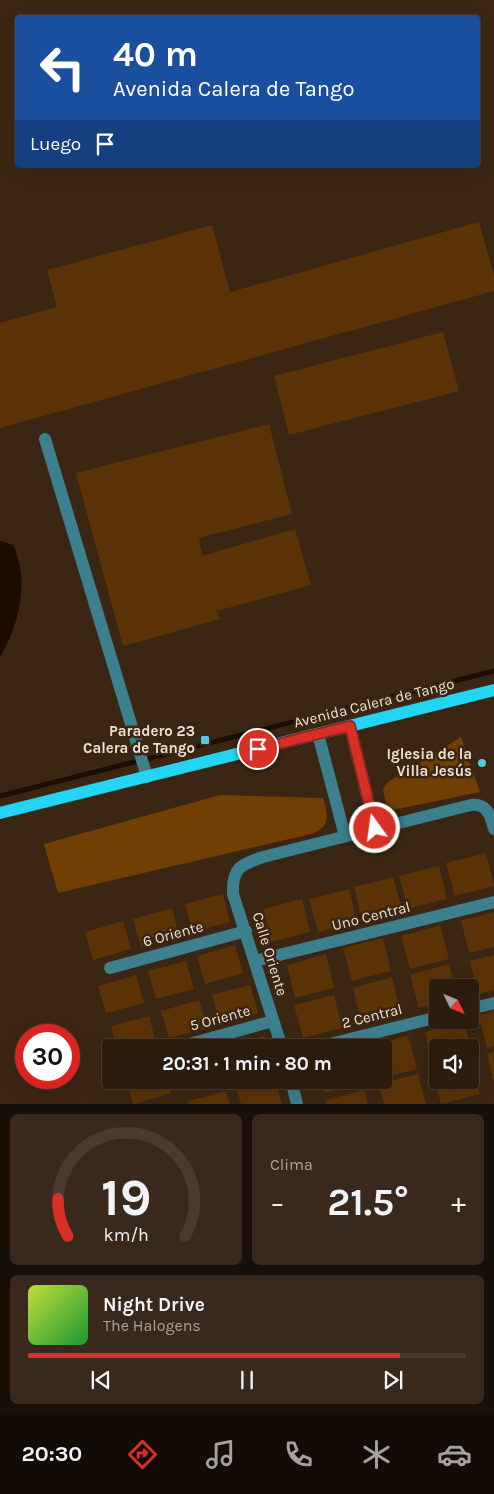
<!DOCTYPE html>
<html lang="es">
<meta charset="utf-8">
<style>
:root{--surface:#2c1c0e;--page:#38291c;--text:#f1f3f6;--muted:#a6a19e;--line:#483a2e;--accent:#d93025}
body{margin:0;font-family:Karla,sans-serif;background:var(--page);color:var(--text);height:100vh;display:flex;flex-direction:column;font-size:19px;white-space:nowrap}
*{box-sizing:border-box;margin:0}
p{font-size:16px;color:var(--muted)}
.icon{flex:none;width:28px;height:28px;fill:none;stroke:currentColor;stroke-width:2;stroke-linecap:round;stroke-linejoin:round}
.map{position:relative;height:1104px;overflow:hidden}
.drawer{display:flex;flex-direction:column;gap:10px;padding:10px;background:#180f08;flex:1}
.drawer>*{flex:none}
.banner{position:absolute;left:15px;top:15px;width:465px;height:152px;border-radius:5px;box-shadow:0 5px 20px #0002,0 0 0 1px var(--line);background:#1a4fa0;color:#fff;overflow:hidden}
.needle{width:32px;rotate:133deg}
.controls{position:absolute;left:429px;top:979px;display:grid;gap:10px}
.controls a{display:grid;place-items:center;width:50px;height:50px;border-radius:5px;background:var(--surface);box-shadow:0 5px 20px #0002,0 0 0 1px var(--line);font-size:25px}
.speed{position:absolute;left:15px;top:1024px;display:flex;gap:10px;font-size:25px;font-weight:700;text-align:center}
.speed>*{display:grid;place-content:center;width:65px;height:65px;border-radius:50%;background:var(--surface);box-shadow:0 5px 20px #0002,0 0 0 1px var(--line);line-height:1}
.speed .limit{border:8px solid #d22;background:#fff;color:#111}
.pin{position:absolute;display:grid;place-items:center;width:42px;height:42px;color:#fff;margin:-21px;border:2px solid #fff;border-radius:50%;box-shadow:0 1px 5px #0007}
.me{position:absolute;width:55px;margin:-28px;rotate:346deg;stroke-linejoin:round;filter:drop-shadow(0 0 4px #0008)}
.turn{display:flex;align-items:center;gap:18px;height:105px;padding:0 15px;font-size:22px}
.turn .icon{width:65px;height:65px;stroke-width:2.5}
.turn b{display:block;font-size:35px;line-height:42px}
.then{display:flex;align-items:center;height:48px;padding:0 15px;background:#0003;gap:10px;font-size:19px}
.big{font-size:38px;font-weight:700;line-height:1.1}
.drawer .widget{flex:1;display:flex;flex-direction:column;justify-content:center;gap:8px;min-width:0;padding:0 18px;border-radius:8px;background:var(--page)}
.drawer .dial{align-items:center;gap:0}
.dial svg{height:130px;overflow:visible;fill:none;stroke:var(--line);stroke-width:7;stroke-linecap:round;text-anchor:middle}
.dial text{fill:var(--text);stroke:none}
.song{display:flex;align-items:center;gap:15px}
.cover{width:60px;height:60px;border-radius:8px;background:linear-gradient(135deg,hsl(70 70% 55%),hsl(130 70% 35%))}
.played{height:5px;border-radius:2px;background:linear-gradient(90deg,var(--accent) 85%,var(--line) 85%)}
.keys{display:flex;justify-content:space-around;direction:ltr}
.heat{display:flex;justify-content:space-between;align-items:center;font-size:28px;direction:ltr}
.drawer .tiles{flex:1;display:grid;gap:10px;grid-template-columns:1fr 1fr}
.widget:last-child{grid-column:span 2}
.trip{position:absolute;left:102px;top:1039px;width:290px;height:50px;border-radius:5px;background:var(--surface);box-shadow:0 5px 20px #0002,0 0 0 1px var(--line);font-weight:700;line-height:50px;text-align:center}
.menu{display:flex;height:80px;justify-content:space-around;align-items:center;background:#120b06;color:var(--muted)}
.menu .icon{width:35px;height:35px}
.menu .active{color:var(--accent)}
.menu b{font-size:22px;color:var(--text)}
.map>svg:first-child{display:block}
.green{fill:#713e03}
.water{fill:#1d0c00}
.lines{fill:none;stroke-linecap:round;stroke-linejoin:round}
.stream{stroke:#1d0c00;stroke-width:5}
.building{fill:#5c3307}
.minor{stroke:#3c808e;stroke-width:12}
.major{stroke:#23d5f3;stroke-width:12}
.route-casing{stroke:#8d1f18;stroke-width:12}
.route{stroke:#d93025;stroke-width:9}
.poi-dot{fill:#56c9e1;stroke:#3b2613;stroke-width:2}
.labels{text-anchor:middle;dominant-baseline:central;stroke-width:5;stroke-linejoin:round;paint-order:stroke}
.street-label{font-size:15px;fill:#eee0d4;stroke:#3b2613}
.poi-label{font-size:15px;font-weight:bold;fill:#eee0d4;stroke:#3b2613;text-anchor:end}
</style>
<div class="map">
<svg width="494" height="1104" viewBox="0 0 494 1104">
<rect width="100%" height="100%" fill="#3b2613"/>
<!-- green -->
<g class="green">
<path d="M461,737L480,792L393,810L386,805L383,789L388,782Z"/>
<path d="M220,795L323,798C328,816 332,826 311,834L58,893L44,844Z"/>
</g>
<!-- water -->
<path class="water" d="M0,541L14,545C16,554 20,563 21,572C24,601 15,632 0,657Z"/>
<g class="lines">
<!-- stream -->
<path class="stream" d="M0,796L494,671"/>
</g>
<!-- building -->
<g class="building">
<path d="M479,222L494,276V291L0,428V323L57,307L47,270L212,225L230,292Z"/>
<path d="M443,332L459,391L289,435L274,376Z"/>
<path d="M269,424L292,514L199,538L202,556L295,529L311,585L217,611L220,619L123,646L76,473Z"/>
<path d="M486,853L494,886L455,896L446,863Z"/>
<path d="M439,866L447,899L408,909L399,876Z"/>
<path d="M393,877L402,910L362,920L354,887Z"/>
<path d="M349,889L357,922L318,932L309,899Z"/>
<path d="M223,894L230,922L193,932L185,904Z"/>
<path d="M302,899L310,932L271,942L263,909Z"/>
<path d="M172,908L179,936L141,947L133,919Z"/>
<path d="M494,912V947L469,953L461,920Z"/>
<path d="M123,921L131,949L93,960L85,932Z"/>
<path d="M440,925L449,959L410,969L401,936Z"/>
<path d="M383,938L391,971L352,981L343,948Z"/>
<path d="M235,945L243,973L205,984L197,956Z"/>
<path d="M326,954L334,988L295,998L287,965Z"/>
<path d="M494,955V990L478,994L470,961Z"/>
<path d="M186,961L194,989L156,999L148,971Z"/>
<path d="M449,964L455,988H438V1003L419,1008L410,975Z"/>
<path d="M136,975L144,1003L106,1013L98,986Z"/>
<path d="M392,977L400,1010L361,1021L353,988Z"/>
<path d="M250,985L258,1013L220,1023L212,995Z"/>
<path d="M334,995L342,1028L303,1038L294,1005Z"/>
<path d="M199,1000L207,1028L169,1038L161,1011Z"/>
<path d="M494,1011V1046L487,1048L478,1015Z"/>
<path d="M149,1016L156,1043L142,1048H117L111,1026Z"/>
<path d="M464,1022L473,1055L470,1056V1048H438V1064L433,1065L425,1032Z"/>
<path d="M264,1036L267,1048H226V1047Z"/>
<path d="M408,1036L417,1069L384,1077V1048H369V1046Z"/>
<path d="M494,1052V1079H493L487,1054Z"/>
<path d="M472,1061L480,1094L441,1104L432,1071L438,1070V1080H470V1062Z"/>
<path d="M418,1074L426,1104H384L379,1084Z"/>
<path d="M126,1080H167L171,1093L133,1104Z"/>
<path d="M183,1080H223V1081L186,1091Z"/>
<path d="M262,1080H275L282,1104H241L236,1087Z"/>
<path d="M320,1080H362L363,1083L324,1093Z"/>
<path d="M364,1090L368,1104H326L325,1100Z"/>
<path d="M226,1091L230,1104H188V1101Z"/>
</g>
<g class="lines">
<!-- minor -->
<g class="minor">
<path d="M45,439L147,777"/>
<path d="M350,726L375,828"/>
<path d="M318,734L345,836"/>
<path d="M255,961L494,902"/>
<path d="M110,968L246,931"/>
<path d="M470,1009L494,1003"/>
<path d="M175,1048L273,1021"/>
<path d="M282,1048L233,894C232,868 240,865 263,857L471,805C487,803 491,816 494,829"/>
<path d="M314,1048L438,1017"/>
<path d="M291,1080L297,1104"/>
</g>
<!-- major -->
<path class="major" d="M0,813L494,690"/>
</g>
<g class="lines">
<!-- route casing -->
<g class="route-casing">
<path id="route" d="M258,749L350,726L375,828"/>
</g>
<!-- route -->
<use href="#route" class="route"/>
</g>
<!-- markers -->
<g class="poi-dot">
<rect x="200" y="735" width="10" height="10" rx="2.5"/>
<circle cx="482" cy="763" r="5"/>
</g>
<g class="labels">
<!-- street labels -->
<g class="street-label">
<text transform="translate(374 703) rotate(-14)">Avenida Calera de Tango</text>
<text transform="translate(371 916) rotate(-14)">Uno Central</text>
<text transform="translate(173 934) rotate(-15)">6 Oriente</text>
<text transform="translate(270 954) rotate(73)">Calle Oriente</text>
<text transform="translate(372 1016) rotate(-14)">2 Central</text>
<text transform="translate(220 1018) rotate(-15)">5 Oriente</text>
</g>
<!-- poi labels -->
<g class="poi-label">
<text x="195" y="731">Paradero 23<tspan x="195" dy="17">Calera de Tango</tspan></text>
<text x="472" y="754">Iglesia de la<tspan x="472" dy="17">Villa Jesús</tspan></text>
</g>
</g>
</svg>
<div class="controls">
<a><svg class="needle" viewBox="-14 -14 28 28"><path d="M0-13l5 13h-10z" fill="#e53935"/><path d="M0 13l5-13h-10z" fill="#a6a19e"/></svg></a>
<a><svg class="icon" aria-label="sound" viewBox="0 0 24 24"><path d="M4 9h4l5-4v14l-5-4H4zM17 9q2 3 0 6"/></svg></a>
</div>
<div class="speed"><div class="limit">30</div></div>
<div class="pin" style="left:258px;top:749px;background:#d93025"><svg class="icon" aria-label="arrive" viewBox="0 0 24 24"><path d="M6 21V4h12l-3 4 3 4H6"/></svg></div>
<svg class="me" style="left:375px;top:828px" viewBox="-20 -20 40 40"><circle r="17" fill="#d93025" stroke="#fff" stroke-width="3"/><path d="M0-11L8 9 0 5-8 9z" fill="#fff"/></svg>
<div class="trip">20:31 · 1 min · 80 m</div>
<div class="banner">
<div class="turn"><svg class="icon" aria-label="left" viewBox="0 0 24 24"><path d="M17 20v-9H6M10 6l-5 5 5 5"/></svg><div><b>40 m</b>Avenida Calera de Tango</div></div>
<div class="then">Luego<svg class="icon" aria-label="arrive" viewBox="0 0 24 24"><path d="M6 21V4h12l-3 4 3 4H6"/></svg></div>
</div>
</div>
<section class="drawer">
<div class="tiles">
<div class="widget dial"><svg viewBox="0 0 100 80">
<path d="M14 69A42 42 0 1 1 86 69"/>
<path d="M14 69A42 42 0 0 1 8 46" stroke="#d93025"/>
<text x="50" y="56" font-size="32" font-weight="700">19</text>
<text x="50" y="72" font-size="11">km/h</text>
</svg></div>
<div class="widget"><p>Clima</p>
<div class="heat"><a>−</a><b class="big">21.5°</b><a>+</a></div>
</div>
<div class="widget">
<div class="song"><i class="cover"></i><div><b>Night Drive</b><p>The Halogens</p></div></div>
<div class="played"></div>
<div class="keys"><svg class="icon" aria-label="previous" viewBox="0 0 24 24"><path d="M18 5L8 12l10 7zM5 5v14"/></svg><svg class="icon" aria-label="pause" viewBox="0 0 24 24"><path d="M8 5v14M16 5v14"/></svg><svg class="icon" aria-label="next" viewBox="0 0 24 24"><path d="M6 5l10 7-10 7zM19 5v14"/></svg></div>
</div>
</div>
</section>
<nav class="menu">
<b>20:30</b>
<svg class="icon active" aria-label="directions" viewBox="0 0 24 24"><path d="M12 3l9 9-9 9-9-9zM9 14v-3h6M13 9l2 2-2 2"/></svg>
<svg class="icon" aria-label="music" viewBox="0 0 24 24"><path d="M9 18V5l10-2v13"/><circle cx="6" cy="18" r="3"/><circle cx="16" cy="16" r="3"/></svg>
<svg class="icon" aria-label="phone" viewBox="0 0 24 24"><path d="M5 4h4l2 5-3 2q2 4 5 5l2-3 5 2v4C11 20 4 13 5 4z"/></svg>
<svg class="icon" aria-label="climate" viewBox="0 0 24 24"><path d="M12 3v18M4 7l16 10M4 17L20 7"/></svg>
<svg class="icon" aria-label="car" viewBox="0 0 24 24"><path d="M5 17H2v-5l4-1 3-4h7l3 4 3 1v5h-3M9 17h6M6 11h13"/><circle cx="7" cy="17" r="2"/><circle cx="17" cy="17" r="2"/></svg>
</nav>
